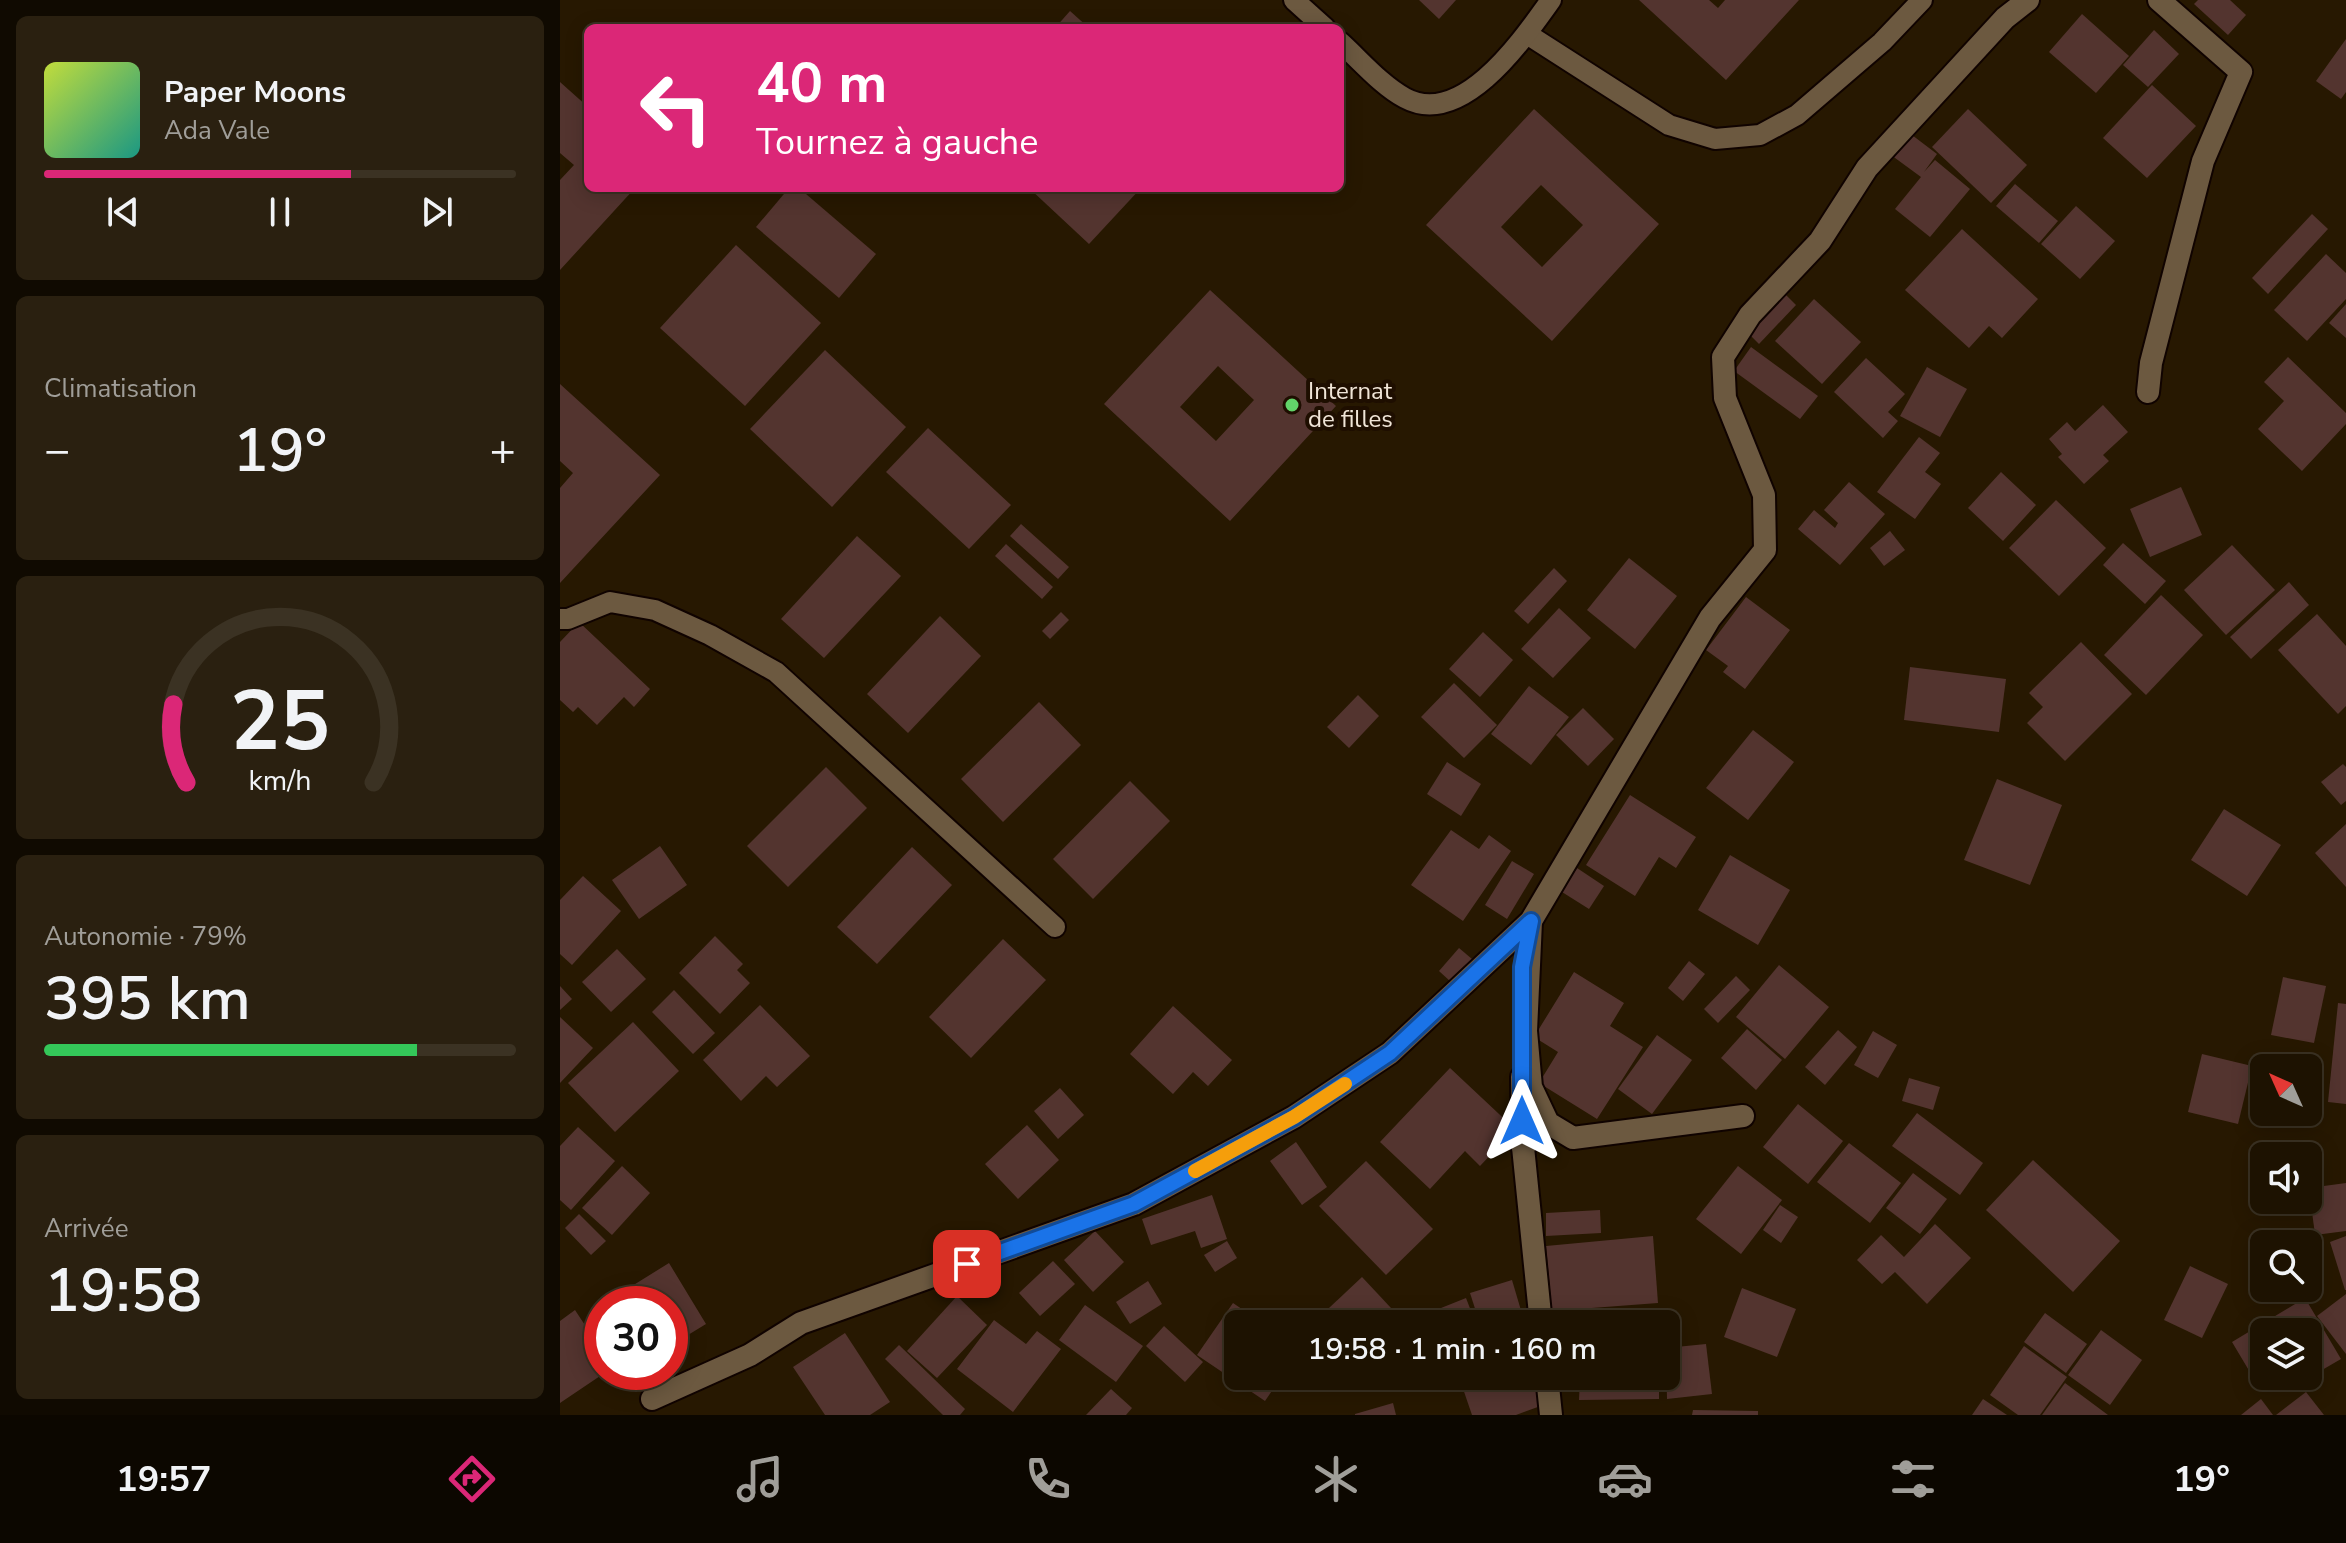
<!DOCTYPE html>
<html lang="fr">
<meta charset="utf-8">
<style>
:root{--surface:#1d1201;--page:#2a2010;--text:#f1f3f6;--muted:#a09e99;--line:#3b3223;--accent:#db2777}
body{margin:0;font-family:"Nunito Sans",sans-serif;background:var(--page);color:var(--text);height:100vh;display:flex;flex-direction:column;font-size:30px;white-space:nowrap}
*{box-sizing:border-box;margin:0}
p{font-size:26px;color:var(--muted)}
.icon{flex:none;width:44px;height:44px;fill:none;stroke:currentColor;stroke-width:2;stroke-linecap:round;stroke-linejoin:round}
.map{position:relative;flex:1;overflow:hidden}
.drawer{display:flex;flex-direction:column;gap:16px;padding:16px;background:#100a01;width:560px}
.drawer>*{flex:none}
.guide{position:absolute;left:24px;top:24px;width:760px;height:168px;border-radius:12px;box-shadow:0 4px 20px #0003,0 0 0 2px var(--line);background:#db2777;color:#fff;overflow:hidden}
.needle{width:52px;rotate:315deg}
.controls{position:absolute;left:1690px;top:1054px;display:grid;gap:16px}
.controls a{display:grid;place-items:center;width:72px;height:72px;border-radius:12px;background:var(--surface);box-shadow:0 4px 20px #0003,0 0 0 2px var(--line);font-size:40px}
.speed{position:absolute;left:24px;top:1286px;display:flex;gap:16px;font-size:40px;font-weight:700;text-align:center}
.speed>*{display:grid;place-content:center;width:104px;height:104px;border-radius:50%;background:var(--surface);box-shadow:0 4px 20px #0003,0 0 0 2px var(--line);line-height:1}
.speed .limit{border:12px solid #d22;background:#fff;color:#111}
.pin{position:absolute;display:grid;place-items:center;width:68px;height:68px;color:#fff;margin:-34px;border-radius:16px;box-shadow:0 4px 12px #0006}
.me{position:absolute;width:88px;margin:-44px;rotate:0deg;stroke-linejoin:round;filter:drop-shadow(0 0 6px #0008)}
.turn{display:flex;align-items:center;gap:28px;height:168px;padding:0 40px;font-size:36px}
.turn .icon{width:104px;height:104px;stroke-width:2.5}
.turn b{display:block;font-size:56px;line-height:68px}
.big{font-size:60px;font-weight:600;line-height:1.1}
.drawer .card{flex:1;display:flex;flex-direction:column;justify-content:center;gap:12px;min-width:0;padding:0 28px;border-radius:12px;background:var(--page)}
.drawer .dial{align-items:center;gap:0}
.dial svg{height:208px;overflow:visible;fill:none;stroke:var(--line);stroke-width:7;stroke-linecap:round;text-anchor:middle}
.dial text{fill:var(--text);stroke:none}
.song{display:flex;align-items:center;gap:24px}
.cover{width:96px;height:96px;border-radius:12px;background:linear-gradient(135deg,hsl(70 70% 55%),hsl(170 70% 35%))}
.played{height:8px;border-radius:4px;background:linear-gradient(90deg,var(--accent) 65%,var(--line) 65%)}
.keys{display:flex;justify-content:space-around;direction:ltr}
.heat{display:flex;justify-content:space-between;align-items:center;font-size:44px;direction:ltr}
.charge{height:12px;border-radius:6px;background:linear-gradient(90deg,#34c759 79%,var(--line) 0)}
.trip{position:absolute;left:664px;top:1310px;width:456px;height:80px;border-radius:12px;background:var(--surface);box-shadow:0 4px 20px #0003,0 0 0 2px var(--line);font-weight:600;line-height:80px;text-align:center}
.dock{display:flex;height:128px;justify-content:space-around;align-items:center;background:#0c0700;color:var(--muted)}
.dock .icon{width:56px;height:56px}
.dock .selected{color:var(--accent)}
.dock b{font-size:36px;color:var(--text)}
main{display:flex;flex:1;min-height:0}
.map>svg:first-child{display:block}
.building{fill:#53342f;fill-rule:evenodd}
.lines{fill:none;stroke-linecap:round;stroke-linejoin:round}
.service-casing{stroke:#100300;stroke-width:24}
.minor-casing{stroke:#100300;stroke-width:26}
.service{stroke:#6c5940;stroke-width:20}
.minor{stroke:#6c5940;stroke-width:22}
.route-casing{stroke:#114b97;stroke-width:20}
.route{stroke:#1a73e8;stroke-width:14}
.slow{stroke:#f59e0b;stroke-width:14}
.poi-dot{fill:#62d469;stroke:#1e0e00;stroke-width:3}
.labels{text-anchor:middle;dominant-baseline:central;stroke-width:8;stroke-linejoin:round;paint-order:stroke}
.poi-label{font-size:24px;fill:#f0e5d7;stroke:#1e0e00;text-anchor:start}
</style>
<main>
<section class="drawer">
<div class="card">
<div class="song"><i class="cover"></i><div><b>Paper Moons</b><p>Ada Vale</p></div></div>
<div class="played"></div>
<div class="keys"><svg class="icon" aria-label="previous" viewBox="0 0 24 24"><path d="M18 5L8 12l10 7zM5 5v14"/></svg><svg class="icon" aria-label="pause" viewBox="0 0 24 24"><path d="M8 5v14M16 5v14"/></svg><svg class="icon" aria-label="next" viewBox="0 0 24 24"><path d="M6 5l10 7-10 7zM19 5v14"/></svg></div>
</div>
<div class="card"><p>Climatisation</p>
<div class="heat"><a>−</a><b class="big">19°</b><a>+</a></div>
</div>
<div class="card dial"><svg viewBox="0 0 100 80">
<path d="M14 69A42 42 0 1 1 86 69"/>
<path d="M14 69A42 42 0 0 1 9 39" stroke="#db2777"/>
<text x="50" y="56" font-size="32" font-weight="700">25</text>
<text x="50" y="72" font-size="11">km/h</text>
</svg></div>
<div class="card"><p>Autonomie · 79%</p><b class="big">395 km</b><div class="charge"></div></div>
<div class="card"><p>Arrivée</p><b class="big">19:58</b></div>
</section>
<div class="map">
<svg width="1786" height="1415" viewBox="0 0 1786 1415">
<rect width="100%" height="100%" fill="#271801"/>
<!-- building -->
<g class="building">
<path d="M859,0H896L879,19Z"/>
<path d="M1079,0H1149L1158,8L1165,0H1239L1166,80Z"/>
<path d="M1638,0H1670L1686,15L1668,35L1634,4Z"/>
<path d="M510,11L529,28H495Z"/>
<path d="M1522,14L1569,56L1536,93L1489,52Z"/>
<path d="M1594,30L1619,54L1588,87L1563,65Z"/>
<path d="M1786,39V92L1781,99L1756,81Z"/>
<path d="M0,82L28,107V188H75L0,270V180L14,165L0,153Z"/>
<path d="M1592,85L1636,126L1587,178L1543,138Z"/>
<path d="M974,109L1099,224L992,341L866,225ZM981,185L1023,225L982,267L941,227Z"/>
<path d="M1408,109L1467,165L1431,203L1372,147Z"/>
<path d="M1348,132L1377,154L1364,172L1375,160L1410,189L1370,237L1335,209L1361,177L1331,155Z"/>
<path d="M1455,184L1498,221L1479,243L1436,206Z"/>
<path d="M229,188H239L316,254L279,298L196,227Z"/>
<path d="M469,188H581L529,244Z"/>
<path d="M1516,206L1555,241L1520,279L1481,244Z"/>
<path d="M1752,214L1768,229L1708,294L1692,278Z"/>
<path d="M1402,229L1478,299L1442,338L1429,326L1409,348L1345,290Z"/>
<path d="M176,245L261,323L185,406L100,328Z"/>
<path d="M1766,254L1786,273V299L1747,341L1714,310Z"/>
<path d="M650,290L776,406L670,521L544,404ZM658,366L694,400L656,441L620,407Z"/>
<path d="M1225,294L1236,305L1199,344L1188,333Z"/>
<path d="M1254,299L1301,342L1262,384L1215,341Z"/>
<path d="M1786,304V338L1769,323Z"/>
<path d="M1191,347L1258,396L1240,419L1174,371Z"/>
<path d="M265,350L346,427L272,507L190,429Z"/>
<path d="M1728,357L1786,413V424L1742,471L1698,429L1724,401L1704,382Z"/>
<path d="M1306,358L1345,394L1328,412L1338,421L1323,438L1274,392Z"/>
<path d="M1367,367L1407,389L1380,437L1340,416Z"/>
<path d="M0,384L100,475L0,583V488L13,473L0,461Z"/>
<path d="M1543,405L1568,432L1543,455L1549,461L1524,484L1498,457L1502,454L1489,439L1507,422L1515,431Z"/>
<path d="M368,428L451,505L409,549L326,472Z"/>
<path d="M1359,437L1380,453L1365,472L1381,484L1355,519L1317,492Z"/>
<path d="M1441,472L1476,505L1443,541L1408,508Z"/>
<path d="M1289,482L1325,514L1280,565L1238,529L1254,510L1275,528L1278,523L1264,510Z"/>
<path d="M1621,487L1642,535L1590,557L1570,509Z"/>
<path d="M1496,500L1546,548L1499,596L1449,548Z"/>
<path d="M461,524L509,567L498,579L450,536Z"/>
<path d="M1330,531L1345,550L1324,566L1310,548Z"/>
<path d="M297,536L341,576L264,658L221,619Z"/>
<path d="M1563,543L1606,581L1585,604L1543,565Z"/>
<path d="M446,544L493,587L482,599L435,556Z"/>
<path d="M1672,545L1715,590L1666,635L1624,590Z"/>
<path d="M1069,558L1117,596L1075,649L1027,610Z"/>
<path d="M994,568L1007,581L968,624L954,611Z"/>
<path d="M1729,582L1749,605L1691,659L1670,637Z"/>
<path d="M1601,595L1643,635L1586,695L1544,655Z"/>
<path d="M1186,597L1230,630L1185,689L1163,672L1168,666L1146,650Z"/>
<path d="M999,608L1031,638L993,678L961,649Z"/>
<path d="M501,612L509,620L490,639L482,631Z"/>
<path d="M1757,614L1786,646V706L1778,714L1718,650Z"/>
<path d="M380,616L421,656L348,733L307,694Z"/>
<path d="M19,622L90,689L74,707L64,697L37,725L18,707L13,712L0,700V642Z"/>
<path d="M923,632L953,660L920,697L889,669Z"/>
<path d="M1521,642L1572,694L1505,761L1467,723L1483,707L1469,693Z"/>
<path d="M1350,667L1446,679L1439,732L1344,720Z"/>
<path d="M894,683L937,725L904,758L861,717Z"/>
<path d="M969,686L1009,717L971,765L931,734Z"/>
<path d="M798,695L819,716L789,748L767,727Z"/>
<path d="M479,702L521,745L443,822L401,779Z"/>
<path d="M1023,708L1054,739L1028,766L996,735Z"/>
<path d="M1193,730L1234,762L1188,820L1146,788Z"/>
<path d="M887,762L921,784L901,816L867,794Z"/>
<path d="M1783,764L1786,767V801L1781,805L1761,782Z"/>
<path d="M266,767L307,808L228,887L187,846Z"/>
<path d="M1437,779L1502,805L1470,885L1404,860Z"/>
<path d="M570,781L610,821L533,899L493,859Z"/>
<path d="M1070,795L1136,837L1116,868L1099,857L1075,896L1026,865Z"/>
<path d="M1664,809L1721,845L1687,896L1631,860Z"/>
<path d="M1786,824V887L1755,853Z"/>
<path d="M891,830L919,849L929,835L951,851L903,921L851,885Z"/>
<path d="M100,846L127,885L79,919L52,880Z"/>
<path d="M352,847L392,885L317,964L277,927Z"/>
<path d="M1170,855L1230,890L1198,945L1138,910Z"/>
<path d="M952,861L974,874L947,919L925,905Z"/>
<path d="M1017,868L1044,886L1029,909L1002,892Z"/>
<path d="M23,876L61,911L12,965L0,954V900Z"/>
<path d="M155,936L183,964L177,970L190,983L160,1014L119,973Z"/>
<path d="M443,939L486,980L411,1058L369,1017Z"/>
<path d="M899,948L912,959L891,982L879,971Z"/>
<path d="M57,949L86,979L51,1012L22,982Z"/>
<path d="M1129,961L1145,974L1123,1001L1108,988Z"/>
<path d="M1219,965L1269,1007L1225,1059L1176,1017Z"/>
<path d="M1014,972L1064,1003L1050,1026L1083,1047L1037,1119L979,1083L998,1052L974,1037Z"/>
<path d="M1176,976L1190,990L1158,1023L1144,1009Z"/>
<path d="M1723,977L1766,986L1754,1043L1711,1035Z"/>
<path d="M0,986L12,999L0,1010Z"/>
<path d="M114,990L155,1033L133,1054L92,1012Z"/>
<path d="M1778,1003L1786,1004V1104L1768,1102Z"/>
<path d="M200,1005L250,1056L217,1087L206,1076L181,1101L143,1060Z"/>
<path d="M613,1006L672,1060L648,1086L633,1072L613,1094L570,1054Z"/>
<path d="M0,1017L33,1048L0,1083Z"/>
<path d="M73,1022L119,1071L55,1132L8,1083Z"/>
<path d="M1187,1029L1222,1060L1196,1090L1161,1058Z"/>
<path d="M1278,1030L1297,1047L1265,1085L1245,1067Z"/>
<path d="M1313,1031L1337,1045L1318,1078L1294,1065Z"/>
<path d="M1097,1035L1132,1060L1092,1114L1058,1089Z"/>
<path d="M1642,1054L1692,1066L1678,1124L1628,1112Z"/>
<path d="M890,1068L955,1129L920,1166L905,1151L870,1189L820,1142Z"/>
<path d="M1349,1078L1380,1087L1373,1110L1342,1101Z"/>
<path d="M500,1088L524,1115L498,1139L474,1111Z"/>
<path d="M1238,1104L1283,1141L1248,1184L1203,1147Z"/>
<path d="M1357,1113L1423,1163L1400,1195L1332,1146Z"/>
<path d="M467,1125L499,1160L458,1199L425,1164Z"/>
<path d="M18,1127L55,1161L11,1210L0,1200V1146Z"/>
<path d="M736,1142L767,1187L742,1205L710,1161Z"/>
<path d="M1289,1143L1341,1183L1310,1223L1257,1182Z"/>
<path d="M1473,1160L1560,1241L1513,1292L1426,1210Z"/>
<path d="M806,1161L873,1229L826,1275L759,1206Z"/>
<path d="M62,1166L90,1193L52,1235L22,1208Z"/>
<path d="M1178,1166L1222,1200L1181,1254L1136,1219Z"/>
<path d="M1353,1173L1387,1199L1360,1234L1326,1208Z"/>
<path d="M1786,1183V1231L1755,1235L1749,1188Z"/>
<path d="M652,1195L667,1239L641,1248L635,1231L591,1245L582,1219Z"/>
<path d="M1220,1205L1238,1217L1221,1243L1203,1230Z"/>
<path d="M1040,1210L1041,1233L986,1236V1213Z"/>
<path d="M19,1214L46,1241L31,1255L5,1228Z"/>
<path d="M1375,1224L1411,1258L1367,1304L1335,1272L1322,1284L1297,1260L1321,1235L1344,1257Z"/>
<path d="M535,1231L564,1262L533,1292L504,1260Z"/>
<path d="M1093,1236L1098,1303L992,1311L986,1246Z"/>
<path d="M1786,1236V1290H1785L1770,1242Z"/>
<path d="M667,1241L677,1258L655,1272L644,1255Z"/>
<path d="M493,1261L515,1284L480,1316L459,1293Z"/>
<path d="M109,1263L146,1324L110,1346V1304H43Z"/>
<path d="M1630,1266L1668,1284L1642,1338L1604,1320Z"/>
<path d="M802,1277L846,1324H752Z"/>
<path d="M952,1280L965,1324H920L910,1293Z"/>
<path d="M588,1281L602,1304L570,1324L556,1302Z"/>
<path d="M1182,1288L1236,1309L1217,1357L1164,1337Z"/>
<path d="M1786,1294V1354L1757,1316Z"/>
<path d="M397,1296L427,1325L377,1378L347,1351Z"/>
<path d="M906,1298L916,1324H870L866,1314Z"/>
<path d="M1745,1298L1781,1359L1750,1377L1748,1332H1704V1376H1722L1700,1389L1672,1342Z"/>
<path d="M673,1303L704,1324H678V1376H722L705,1401L637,1355Z"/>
<path d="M525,1305L583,1346L556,1382L499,1340Z"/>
<path d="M15,1310L42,1351V1372H46L0,1403V1321Z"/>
<path d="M1485,1313L1527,1344L1506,1373L1464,1342Z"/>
<path d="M1099,1319V1324H1029V1320Z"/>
<path d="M434,1320L466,1344L477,1331L501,1349L453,1412L397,1369Z"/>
<path d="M604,1326L643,1362L625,1382L586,1346Z"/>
<path d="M1541,1330L1582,1360L1550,1405L1508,1375Z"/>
<path d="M285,1333L330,1402L310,1415H265L233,1367Z"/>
<path d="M1146,1344L1152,1394L1107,1399L1106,1348Z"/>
<path d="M339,1345L405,1409L400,1415H383L325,1359Z"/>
<path d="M1464,1346L1507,1377L1480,1415H1458L1430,1395Z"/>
<path d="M903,1376H976L986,1404L956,1415H912L899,1377Z"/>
<path d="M1020,1376H1099V1399L1019,1400Z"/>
<path d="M1505,1383L1548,1415H1482Z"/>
<path d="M551,1389L572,1408L566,1415H526Z"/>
<path d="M1746,1392L1764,1415H1716Z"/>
<path d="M1423,1399L1447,1415H1412Z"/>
<path d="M1701,1399L1713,1415H1681Z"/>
<path d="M833,1403L836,1415H795V1414Z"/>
<path d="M1133,1410L1198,1411V1415H1132Z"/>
</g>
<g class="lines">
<!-- service casing -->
<g class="service-casing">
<g id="service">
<path d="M734,0L765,28"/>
<path d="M967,34L1109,125L1155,139L1200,135L1237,115L1322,42L1362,0"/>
<path d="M780,42C800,60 821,85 845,98C902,129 963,39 991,0"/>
<path d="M0,619H8L50,602L95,610L150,635L216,672L495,927"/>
</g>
</g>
<!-- minor casing -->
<g class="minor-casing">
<g id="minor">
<path d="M1588,392L1591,363L1643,161L1681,72L1599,0"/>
<path d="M971,921L966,1031L971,1087L988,1123L1013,1138L1183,1116"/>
<path d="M962,1077L963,1147"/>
<path d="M972,1138L963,1147L981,1324"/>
<path d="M987,1376L991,1415"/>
<path d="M92,1399L190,1355L241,1323L574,1204L734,1117L830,1053L971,921L1150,618L1205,550L1204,495L1165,398L1163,357L1190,315L1260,241L1307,168L1445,18L1468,0"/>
</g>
</g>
<!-- service -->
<use href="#service" class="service"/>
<!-- minor -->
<use href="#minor" class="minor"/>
</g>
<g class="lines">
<!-- route casing -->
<g class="route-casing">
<path id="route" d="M407,1264L574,1204L734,1117L830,1053L971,921L962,967V1121"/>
</g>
<!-- route -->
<use href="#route" class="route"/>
<!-- slow -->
<path class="slow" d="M635,1171L734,1117L785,1084"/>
</g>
<!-- markers -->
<circle class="poi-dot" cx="732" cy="405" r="8"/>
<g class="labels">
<!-- poi labels -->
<g class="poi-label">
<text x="748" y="391">Internat<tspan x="748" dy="28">de filles</tspan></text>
</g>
</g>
</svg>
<div class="controls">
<a><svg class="needle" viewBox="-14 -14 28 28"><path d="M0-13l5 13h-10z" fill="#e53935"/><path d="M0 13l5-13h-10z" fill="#a09e99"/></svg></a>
<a><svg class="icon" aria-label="sound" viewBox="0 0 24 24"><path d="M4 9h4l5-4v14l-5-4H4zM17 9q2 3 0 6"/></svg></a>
<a><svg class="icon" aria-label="search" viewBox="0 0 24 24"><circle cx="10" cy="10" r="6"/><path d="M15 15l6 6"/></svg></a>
<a><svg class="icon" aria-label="layers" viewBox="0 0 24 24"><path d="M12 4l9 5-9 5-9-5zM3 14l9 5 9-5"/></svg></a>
</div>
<div class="speed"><div class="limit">30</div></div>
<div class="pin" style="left:407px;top:1264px;background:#d93025"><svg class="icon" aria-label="arrive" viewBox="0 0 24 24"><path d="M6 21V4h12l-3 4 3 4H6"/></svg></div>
<svg class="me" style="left:962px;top:1121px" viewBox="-20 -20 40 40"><path d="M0-17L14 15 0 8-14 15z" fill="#1a73e8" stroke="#fff" stroke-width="4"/></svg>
<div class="trip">19:58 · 1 min · 160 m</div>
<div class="guide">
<div class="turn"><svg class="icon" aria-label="left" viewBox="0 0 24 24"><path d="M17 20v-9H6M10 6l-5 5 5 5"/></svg><div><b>40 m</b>Tournez à gauche</div></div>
</div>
</div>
</main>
<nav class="dock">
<b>19:57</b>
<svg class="icon selected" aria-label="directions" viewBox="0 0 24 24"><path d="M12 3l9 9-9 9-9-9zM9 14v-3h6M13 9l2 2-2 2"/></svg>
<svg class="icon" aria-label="music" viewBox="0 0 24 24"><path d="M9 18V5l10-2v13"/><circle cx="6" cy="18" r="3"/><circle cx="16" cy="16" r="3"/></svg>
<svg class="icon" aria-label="phone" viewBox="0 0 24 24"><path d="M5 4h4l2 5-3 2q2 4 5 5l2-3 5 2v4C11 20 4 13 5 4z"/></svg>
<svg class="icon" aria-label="climate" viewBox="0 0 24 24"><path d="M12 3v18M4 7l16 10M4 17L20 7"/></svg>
<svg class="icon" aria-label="car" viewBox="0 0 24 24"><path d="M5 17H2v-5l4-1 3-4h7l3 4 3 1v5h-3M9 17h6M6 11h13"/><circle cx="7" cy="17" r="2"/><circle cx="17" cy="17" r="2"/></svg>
<svg class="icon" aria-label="filters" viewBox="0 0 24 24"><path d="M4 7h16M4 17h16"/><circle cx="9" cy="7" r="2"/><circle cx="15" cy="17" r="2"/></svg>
<b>19°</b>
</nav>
